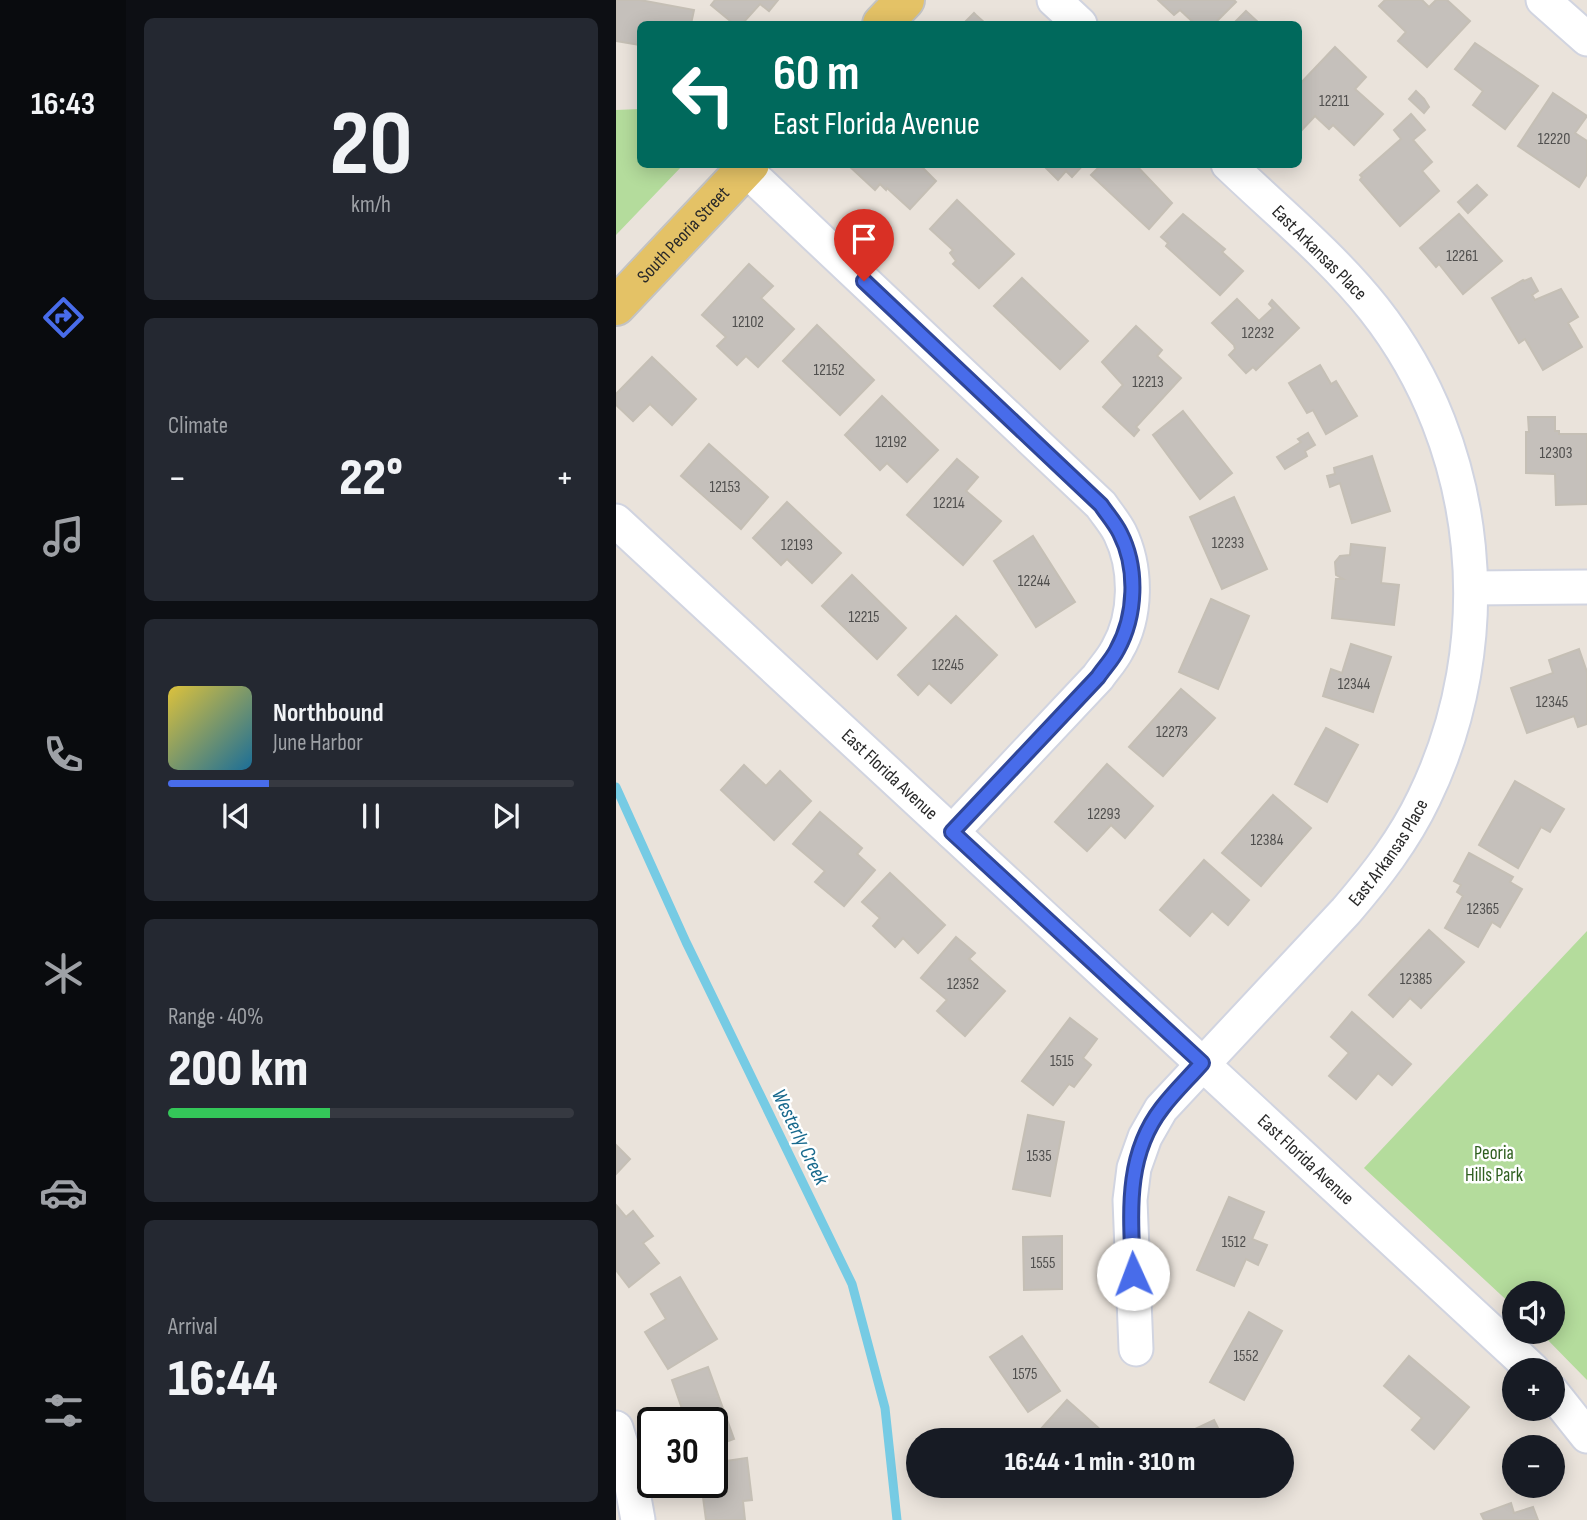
<!DOCTYPE html>
<meta charset="utf-8">
<style>
:root{--surface:#171b24;--page:#242831;--text:#f1f3f6;--muted:#9ea1a6;--line:#363941;--accent:#486cea}
body{margin:0;font-family:"Sofia Sans Condensed",sans-serif;background:var(--page);color:var(--text);height:100vh;display:flex;flex-direction:column;font-size:26px;white-space:nowrap}
*{box-sizing:border-box;margin:0}
p{font-size:23px;color:var(--muted)}
.icon{flex:none;width:38px;height:38px;fill:none;stroke:currentColor;stroke-width:2;stroke-linecap:round;stroke-linejoin:round}
.map{position:relative;flex:1;overflow:hidden}
.details{display:flex;flex-direction:column;gap:18px;padding:18px;background:#0d0f14;width:490px}
.details>*{flex:none}
.hud{position:absolute;left:21px;top:21px;width:665px;height:147px;border-radius:10px;box-shadow:0 4px 18px #0003;background:#00695c;color:#fff;overflow:hidden}
.buttons{position:absolute;left:886px;top:1281px;display:grid;gap:14px}
.buttons a{display:grid;place-items:center;width:63px;height:63px;border-radius:50%;background:var(--surface);box-shadow:0 4px 18px #0003;font-size:35px}
.speed{position:absolute;left:21px;top:1407px;display:flex;gap:14px;font-size:35px;font-weight:700;text-align:center}
.speed>*{display:grid;place-content:center;width:91px;height:91px;border-radius:50%;background:var(--surface);box-shadow:0 4px 18px #0003;line-height:1}
.speed .limit{border:4px solid #111;border-radius:10px;background:#fff;color:#111}
.pin{position:absolute;display:grid;place-items:center;width:60px;height:60px;color:#fff;margin:-72px -30px;border-radius:50% 50% 50% 0;rotate:-45deg;box-shadow:0 0 7px #0007}
.pin .icon{rotate:45deg}
.me{position:absolute;width:77px;margin:-38px;rotate:358deg;stroke-linejoin:round;filter:drop-shadow(0 0 5px #0008)}
.turn{display:flex;align-items:center;gap:24px;height:147px;padding:0 21px;font-size:32px}
.turn .icon{width:91px;height:91px;stroke-width:2.5}
.turn b{display:block;font-size:49px;line-height:60px}
.big{font-size:52px;font-weight:800;line-height:1.1}
.details .widget{flex:1;display:flex;flex-direction:column;justify-content:center;gap:10px;min-width:0;padding:0 24px;border-radius:10px;background:var(--page)}
.details .dial{align-items:center;gap:0}
.dial b{font-size:91px;line-height:1}
.song{display:flex;align-items:center;gap:21px}
.cover{width:84px;height:84px;border-radius:10px;background:linear-gradient(135deg,hsl(50 70% 55%),hsl(200 70% 35%))}
.played{height:7px;border-radius:4px;background:linear-gradient(90deg,var(--accent) 25%,var(--line) 25%)}
.keys{display:flex;justify-content:space-around;direction:ltr}
.heat{display:flex;justify-content:space-between;align-items:center;font-size:38px;direction:ltr}
.charge{height:10px;border-radius:5px;background:linear-gradient(90deg,#34c759 40%,var(--line) 0)}
.trip{position:absolute;left:290px;top:1428px;width:388px;height:70px;border-radius:35px;background:var(--surface);box-shadow:0 4px 18px #0003;font-weight:800;line-height:70px;text-align:center}
main{display:flex;flex:1;min-height:0}
.tabs{display:flex;flex-direction:column;width:126px;justify-content:space-around;align-items:center;background:#090b0e;color:var(--muted)}
.tabs .icon{width:49px;height:49px}
.tabs .current{color:var(--accent)}
.tabs b{font-size:32px;color:var(--text)}
.map>svg:first-child{display:block}
.green{fill:#b4dc9c}
.lines{fill:none;stroke-linecap:round;stroke-linejoin:round}
.stream{stroke:#76cbe4;stroke-width:9}
.building{fill:#c5c0bb;stroke:#c5bfb5;stroke-width:2}
.minor-casing{stroke:#d1d4e0;stroke-width:37}
.major-casing{stroke:#c3c3c3;stroke-width:42}
.minor{stroke:#fff;stroke-width:33}
.major{stroke:#e4c266;stroke-width:38}
.route-casing{stroke:#2f4698;stroke-width:18}
.route{stroke:#486cea;stroke-width:12}
.labels{text-anchor:middle;dominant-baseline:central;stroke-width:5;stroke-linejoin:round;paint-order:stroke}
.number-label{font-size:16px;fill:#504f4e}
.street-label{font-size:19px;fill:#292929;stroke:#fff}
.park-label{font-size:19px;fill:#2f5f1f;stroke:#fff}
.water-label{font-size:21px;font-style:italic;fill:#18698d;stroke:#fff}
</style>
<main>
<nav class="tabs">
<b>16:43</b>
<svg class="icon current" aria-label="directions" viewBox="0 0 24 24"><path d="M12 3l9 9-9 9-9-9zM9 14v-3h6M13 9l2 2-2 2"/></svg>
<svg class="icon" aria-label="music" viewBox="0 0 24 24"><path d="M9 18V5l10-2v13"/><circle cx="6" cy="18" r="3"/><circle cx="16" cy="16" r="3"/></svg>
<svg class="icon" aria-label="phone" viewBox="0 0 24 24"><path d="M5 4h4l2 5-3 2q2 4 5 5l2-3 5 2v4C11 20 4 13 5 4z"/></svg>
<svg class="icon" aria-label="climate" viewBox="0 0 24 24"><path d="M12 3v18M4 7l16 10M4 17L20 7"/></svg>
<svg class="icon" aria-label="car" viewBox="0 0 24 24"><path d="M5 17H2v-5l4-1 3-4h7l3 4 3 1v5h-3M9 17h6M6 11h13"/><circle cx="7" cy="17" r="2"/><circle cx="17" cy="17" r="2"/></svg>
<svg class="icon" aria-label="filters" viewBox="0 0 24 24"><path d="M4 7h16M4 17h16"/><circle cx="9" cy="7" r="2"/><circle cx="15" cy="17" r="2"/></svg>
</nav>
<section class="details">
<div class="widget dial"><b>20</b><p>km/h</p></div>
<div class="widget"><p>Climate</p>
<div class="heat"><a>−</a><b class="big">22°</b><a>+</a></div>
</div>
<div class="widget">
<div class="song"><i class="cover"></i><div><b>Northbound</b><p>June Harbor</p></div></div>
<div class="played"></div>
<div class="keys"><svg class="icon" aria-label="previous" viewBox="0 0 24 24"><path d="M18 5L8 12l10 7zM5 5v14"/></svg><svg class="icon" aria-label="pause" viewBox="0 0 24 24"><path d="M8 5v14M16 5v14"/></svg><svg class="icon" aria-label="next" viewBox="0 0 24 24"><path d="M6 5l10 7-10 7zM19 5v14"/></svg></div>
</div>
<div class="widget"><p>Range · 40%</p><b class="big">200 km</b><div class="charge"></div></div>
<div class="widget"><p>Arrival</p><b class="big">16:44</b></div>
</section>
<div class="map">
<svg width="971" height="1520" viewBox="0 0 971 1520">
<rect width="100%" height="100%" fill="#eae3db"/>
<!-- green -->
<g class="green">
<path d="M24,109V164L67,165L0,235V110Z"/>
<path d="M971,931V1380L924,1332H936V1293H898V1307L748,1168Z"/>
</g>
<g class="lines">
<!-- stream -->
<path class="stream" d="M0,787L70,942L236,1284L269,1408L281,1520"/>
</g>
<!-- building -->
<g class="building">
<path d="M0,0H24L78,10L75,24H24V45L0,41Z"/>
<path d="M99,0H162L153,11L144,4L126,24H118L95,5Z"/>
<path d="M542,0H618L620,2L598,24H579L564,10L558,15Z"/>
<path d="M769,0H806L813,7L820,0H831L854,21L811,67L782,41L790,32L763,6Z"/>
<path d="M630,11L644,24H617Z"/>
<path d="M358,13L360,15L370,24H347Z"/>
<path d="M859,43L922,86L889,129L857,105L867,91L839,69Z"/>
<path d="M719,47L750,77L739,89L767,114L738,145L717,125L713,129L699,116L684,132L682,131V86Z"/>
<path d="M800,91L808,99L813,107L808,113L793,99Z"/>
<path d="M937,93L971,116L959,133L971,141V174L963,187L902,146Z"/>
<path d="M795,114L809,130L797,140L816,162L806,171L823,191L784,226L744,180L746,177L744,175L785,139L778,130Z"/>
<path d="M303,164L320,181L294,209L271,188L270,190L264,184L259,190L232,165Z"/>
<path d="M426,164H468L456,177L450,171L442,180Z"/>
<path d="M486,164H519L556,203L533,229L475,175Z"/>
<path d="M861,185L871,195L852,213L842,202Z"/>
<path d="M341,200L398,254L363,288L337,264L340,261L334,253L337,250L314,229Z"/>
<path d="M567,214L609,249L606,252L627,271L604,295L550,246L552,243L545,237Z"/>
<path d="M843,214L886,261L847,294L823,264L820,267L804,248Z"/>
<path d="M133,264L157,286L145,298L178,329L142,367L130,356L121,365L101,346L110,337L86,315Z"/>
<path d="M406,278L472,341L444,369L378,306Z"/>
<path d="M915,278L922,291L916,295L919,300L945,289L962,317L952,323L966,347L927,370L909,339L903,343L876,298L907,280L908,281Z"/>
<path d="M621,299L643,321L657,308L653,304L656,300L683,328L640,370L637,367L630,373L613,355L619,349L618,345L596,323Z"/>
<path d="M201,325L258,380L224,415L167,361Z"/>
<path d="M520,326L546,350L541,356L565,378L520,427L523,430L518,436L487,407L507,385L486,362Z"/>
<path d="M36,357L80,399L56,425L34,404L17,421L0,405V394Z"/>
<path d="M704,365L715,384L720,381L741,416L710,434L697,410L691,413L673,383Z"/>
<path d="M266,396L322,450L291,482L271,463L264,470L229,435Z"/>
<path d="M567,411L616,473L584,499L537,435Z"/>
<path d="M912,417H939V431H943V434H971V504L940,505L939,474L910,473V432H913Z"/>
<path d="M692,433L699,445L689,451L691,456L669,469L661,457L685,442L682,439Z"/>
<path d="M93,444L152,497L125,529L65,476Z"/>
<path d="M756,456L774,511L736,523L724,483L714,487L711,476L719,474L718,468Z"/>
<path d="M341,459L362,477L350,491L385,521L347,565L291,515Z"/>
<path d="M618,497L651,569L606,589L574,517Z"/>
<path d="M171,502L225,553L196,583L171,559L165,565L137,538Z"/>
<path d="M417,536L459,602L420,627L378,561Z"/>
<path d="M735,544L769,548L765,583L783,585L778,625L716,618L720,579H727L720,575L719,562L724,556L734,555Z"/>
<path d="M236,575L290,628L261,659L206,606Z"/>
<path d="M595,599L633,616L602,689L563,672Z"/>
<path d="M340,616L381,655L335,703L313,683L302,695L282,675Z"/>
<path d="M735,644L775,657L757,712L707,696L715,669L726,673Z"/>
<path d="M963,649L971,672V724L962,727L958,716L911,733L895,688L937,673L933,660Z"/>
<path d="M565,689L599,718L547,776L513,747Z"/>
<path d="M710,728L742,745L711,802L679,784Z"/>
<path d="M491,764L537,806L509,838L495,825L471,851L439,822Z"/>
<path d="M128,765L150,786L164,771L195,801L158,840L105,790Z"/>
<path d="M899,781L948,809L934,832L925,827L902,868L863,845Z"/>
<path d="M657,795L695,828L645,886L606,853Z"/>
<path d="M204,812L246,848L241,854L259,870L228,906L199,882L209,871L177,844Z"/>
<path d="M853,853L897,877L894,882L906,889L884,927L876,922L862,947L829,928L847,896L841,892L845,885L838,881Z"/>
<path d="M588,860L633,900L612,925L596,911L574,936L544,910Z"/>
<path d="M274,873L329,925L302,953L287,938L279,947L257,926L264,918L246,902Z"/>
<path d="M813,930L848,962L805,1008L794,998L777,1017L753,995Z"/>
<path d="M340,937L359,953L353,959L389,991L349,1036L321,1011L331,1000L305,978Z"/>
<path d="M736,1012L795,1064L776,1085L762,1073L740,1099L713,1076L733,1053L715,1037Z"/>
<path d="M454,1018L481,1039L467,1058L475,1065L458,1087L453,1084L437,1105L406,1081Z"/>
<path d="M412,1115L448,1122L434,1196L397,1189Z"/>
<path d="M0,1145L14,1159L0,1174Z"/>
<path d="M613,1197L648,1212L636,1239L651,1245L642,1265L630,1259L618,1286L581,1270Z"/>
<path d="M0,1205L10,1217L17,1211L37,1236L27,1243L43,1263L13,1287L0,1270Z"/>
<path d="M446,1236V1289L408,1290L407,1237Z"/>
<path d="M64,1277L101,1339L52,1369L29,1332L50,1319L35,1294Z"/>
<path d="M633,1312L666,1331L628,1400L594,1382Z"/>
<path d="M406,1336L444,1391L412,1412L374,1357Z"/>
<path d="M793,1356L853,1407L818,1449L796,1430L806,1418L768,1386Z"/>
<path d="M92,1367L118,1439L96,1447V1423H71L56,1380Z"/>
<path d="M451,1400L496,1440H438L425,1429Z"/>
<path d="M598,1420L608,1440H556Z"/>
<path d="M131,1458L136,1500L127,1501L129,1520H90L85,1482H96V1463Z"/>
<path d="M895,1503L898,1513L917,1507L922,1520H868L865,1514Z"/>
</g>
<g class="lines">
<!-- minor casing -->
<g class="minor-casing">
<g id="minor">
<path d="M438,0L464,24"/>
<path d="M927,0L971,39"/>
<path d="M129,169L485,505C491,514 499,523 504,533C521,568 521,616 501,650C496,660 488,668 482,677L336,832"/>
<path id="s1" d="M0,521L917,1370"/>
<path d="M856,588L971,587"/>
<path id="s2" d="M520,1349L514,1200L518,1168L529,1137L545,1109L730,911C760,876 788,840 808,798C884,642 867,447 758,309C716,256 661,211 612,164"/>
<path d="M936,1392L971,1436"/>
<path d="M0,1428L13,1470L22,1520"/>
</g>
</g>
<!-- major casing -->
<g class="major-casing">
<g id="major">
<path d="M266,24L289,0"/>
<path id="s3" d="M0,306L134,164"/>
</g>
</g>
<!-- minor -->
<use href="#minor" class="minor"/>
<!-- major -->
<use href="#major" class="major"/>
</g>
<g class="lines">
<!-- route casing -->
<g class="route-casing">
<path id="route" d="M248,281L485,505C491,514 499,523 504,533C522,568 520,616 501,650C496,660 488,668 482,677L336,832L586,1063C573,1078 558,1092 546,1108C508,1157 515,1216 517,1274"/>
</g>
<!-- route -->
<use href="#route" class="route"/>
</g>
<g class="labels">
<!-- number labels -->
<g class="number-label">
<text x="718" y="101">12211</text>
<text x="938" y="139">12220</text>
<text x="846" y="256">12261</text>
<text x="132" y="322">12102</text>
<text x="642" y="333">12232</text>
<text x="213" y="370">12152</text>
<text x="532" y="382">12213</text>
<text x="275" y="442">12192</text>
<text x="940" y="453">12303</text>
<text x="109" y="487">12153</text>
<text x="333" y="503">12214</text>
<text x="612" y="543">12233</text>
<text x="181" y="545">12193</text>
<text x="418" y="581">12244</text>
<text x="248" y="617">12215</text>
<text x="332" y="665">12245</text>
<text x="738" y="684">12344</text>
<text x="936" y="702">12345</text>
<text x="556" y="732">12273</text>
<text x="488" y="814">12293</text>
<text x="651" y="840">12384</text>
<text x="867" y="909">12365</text>
<text x="800" y="979">12385</text>
<text x="347" y="984">12352</text>
<text x="446" y="1061">1515</text>
<text x="423" y="1156">1535</text>
<text x="618" y="1242">1512</text>
<text x="427" y="1263">1555</text>
<text x="630" y="1356">1552</text>
<text x="409" y="1374">1575</text>
</g>
<!-- street labels -->
<g class="street-label">
<text stroke="none"><textPath href="#s3" startOffset="98">South Peoria Street</textPath></text>
<text transform="translate(703 253) rotate(45)">East Arkansas Place</text>
<text stroke="none"><textPath href="#s1" startOffset="373">East Florida Avenue</textPath></text>
<text stroke="none"><textPath href="#s2" startOffset="590">East Arkansas Place</textPath></text>
<text stroke="none"><textPath href="#s1" startOffset="940">East Florida Avenue</textPath></text>
</g>
<!-- park labels -->
<g class="park-label">
<text x="878" y="1153">Peoria<tspan x="878" dy="22">Hills Park</tspan></text>
</g>
<!-- water labels -->
<g class="water-label">
<text transform="translate(184 1137) rotate(64)">Westerly Creek</text>
</g>
</g>
</svg>
<div class="buttons">
<a><svg class="icon" aria-label="sound" viewBox="0 0 24 24"><path d="M4 9h4l5-4v14l-5-4H4zM17 9q2 3 0 6"/></svg></a>
<a>+</a>
<a>−</a>
</div>
<div class="speed"><div class="limit">30</div></div>
<div class="pin" style="left:248px;top:281px;background:#d93025"><svg class="icon" aria-label="arrive" viewBox="0 0 24 24"><path d="M6 21V4h12l-3 4 3 4H6"/></svg></div>
<svg class="me" style="left:517px;top:1274px" viewBox="-20 -20 40 40"><circle r="19" fill="#fff"/><path d="M0-13L10 11 0 6-10 11z" fill="#486cea"/></svg>
<div class="trip">16:44 · 1 min · 310 m</div>
<div class="hud">
<div class="turn"><svg class="icon" aria-label="left" viewBox="0 0 24 24"><path d="M17 20v-9H6M10 6l-5 5 5 5"/></svg><div><b>60 m</b>East Florida Avenue</div></div>
</div>
</div>
</main>
